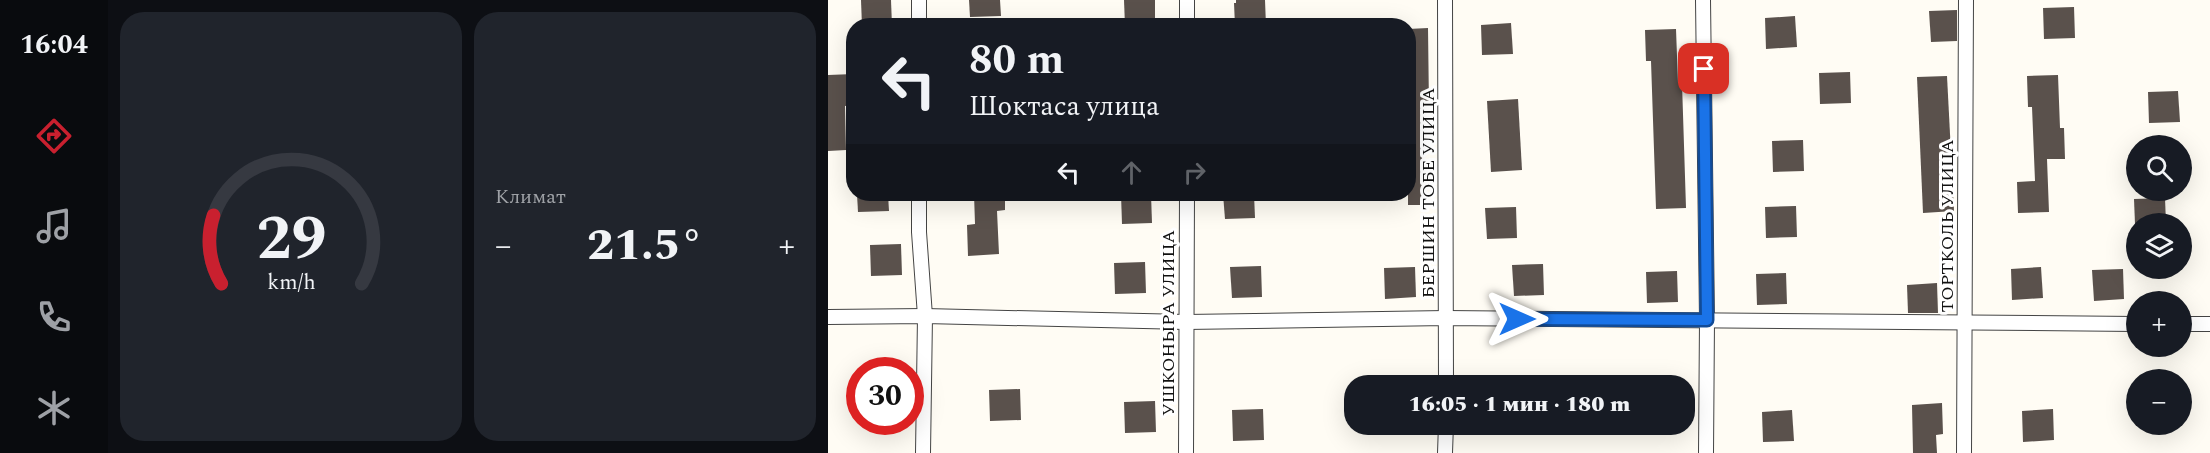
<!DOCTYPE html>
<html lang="ru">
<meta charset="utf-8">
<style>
:root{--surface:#171b24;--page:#20242c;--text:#f1f3f6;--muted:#9ea1a6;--line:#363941;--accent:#c9202f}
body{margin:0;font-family:Spectral,serif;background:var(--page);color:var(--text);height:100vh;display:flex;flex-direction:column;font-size:22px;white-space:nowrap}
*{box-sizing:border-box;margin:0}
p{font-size:20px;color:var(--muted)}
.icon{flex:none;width:33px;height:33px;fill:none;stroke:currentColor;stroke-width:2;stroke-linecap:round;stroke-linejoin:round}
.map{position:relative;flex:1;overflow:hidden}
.details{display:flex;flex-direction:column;gap:12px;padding:12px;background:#0d0f14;width:720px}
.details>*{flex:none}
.guide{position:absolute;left:18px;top:18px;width:570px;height:183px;border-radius:24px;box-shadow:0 6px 24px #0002;background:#171b24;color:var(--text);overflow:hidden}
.fabs{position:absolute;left:1298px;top:135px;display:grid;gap:12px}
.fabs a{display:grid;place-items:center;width:66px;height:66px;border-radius:50%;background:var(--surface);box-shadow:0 6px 24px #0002;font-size:30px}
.speed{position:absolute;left:18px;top:357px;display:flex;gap:12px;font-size:30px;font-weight:700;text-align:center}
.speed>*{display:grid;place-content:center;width:78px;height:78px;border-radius:50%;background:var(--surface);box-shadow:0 6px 24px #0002;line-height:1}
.speed .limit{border:9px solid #d22;background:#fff;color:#111}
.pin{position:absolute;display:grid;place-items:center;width:51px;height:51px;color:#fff;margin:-26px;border-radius:12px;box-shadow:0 3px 9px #0006}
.me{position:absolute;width:66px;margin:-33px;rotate:90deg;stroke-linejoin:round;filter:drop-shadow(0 0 4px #0008)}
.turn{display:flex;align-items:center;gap:21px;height:126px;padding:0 24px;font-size:27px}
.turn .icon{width:78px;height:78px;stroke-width:2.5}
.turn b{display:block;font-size:42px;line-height:51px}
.lanes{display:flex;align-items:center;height:57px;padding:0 24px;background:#0003;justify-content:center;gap:30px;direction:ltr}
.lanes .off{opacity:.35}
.big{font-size:45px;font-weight:800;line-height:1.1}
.details .widget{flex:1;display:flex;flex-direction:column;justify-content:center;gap:9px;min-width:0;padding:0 21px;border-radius:24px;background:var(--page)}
.details .dial{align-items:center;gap:0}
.dial svg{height:156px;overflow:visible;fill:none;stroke:var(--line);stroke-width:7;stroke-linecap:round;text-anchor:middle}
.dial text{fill:var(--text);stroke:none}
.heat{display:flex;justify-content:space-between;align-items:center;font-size:33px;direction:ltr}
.details .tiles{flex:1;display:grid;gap:12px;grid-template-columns:repeat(2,1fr)}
.trip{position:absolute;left:516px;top:375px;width:351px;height:60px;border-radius:24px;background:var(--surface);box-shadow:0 6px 24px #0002;font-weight:800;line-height:60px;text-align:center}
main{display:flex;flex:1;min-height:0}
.menu{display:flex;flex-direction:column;width:108px;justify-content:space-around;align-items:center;background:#090b0e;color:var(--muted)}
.menu .icon{width:42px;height:42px}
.menu .current{color:var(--accent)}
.menu b{font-size:27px;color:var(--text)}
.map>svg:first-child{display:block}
.building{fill:#5a514c}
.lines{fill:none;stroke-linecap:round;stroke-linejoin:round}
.street-casing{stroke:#444;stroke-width:16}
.street{stroke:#fff;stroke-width:14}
.route-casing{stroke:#114b97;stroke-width:15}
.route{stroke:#1a73e8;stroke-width:10}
.labels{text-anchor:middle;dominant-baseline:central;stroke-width:6;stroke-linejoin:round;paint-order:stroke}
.street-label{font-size:18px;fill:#111;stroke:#fff}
</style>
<main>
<nav class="menu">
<b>16:04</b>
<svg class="icon current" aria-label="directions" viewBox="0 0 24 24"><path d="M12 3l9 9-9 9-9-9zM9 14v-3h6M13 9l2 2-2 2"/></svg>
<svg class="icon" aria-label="music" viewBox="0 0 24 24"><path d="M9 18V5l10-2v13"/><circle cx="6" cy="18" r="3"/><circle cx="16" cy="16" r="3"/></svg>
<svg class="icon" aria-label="phone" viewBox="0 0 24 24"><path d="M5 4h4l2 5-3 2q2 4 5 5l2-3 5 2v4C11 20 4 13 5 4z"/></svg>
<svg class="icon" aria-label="climate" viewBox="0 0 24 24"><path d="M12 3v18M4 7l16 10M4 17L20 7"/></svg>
</nav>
<section class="details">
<div class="tiles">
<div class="widget dial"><svg viewBox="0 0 100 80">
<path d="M14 69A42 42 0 1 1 86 69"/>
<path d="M14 69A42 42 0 0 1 10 34" stroke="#c9202f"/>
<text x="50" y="56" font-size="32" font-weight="700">29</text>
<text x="50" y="72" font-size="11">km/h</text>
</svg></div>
<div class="widget"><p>Климат</p>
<div class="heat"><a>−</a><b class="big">21.5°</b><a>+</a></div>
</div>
</div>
</section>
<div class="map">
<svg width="1382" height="453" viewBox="0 0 1382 453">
<rect width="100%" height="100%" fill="#fffcf4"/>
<!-- building -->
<g class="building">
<path d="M33,0H63L64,26H34Z"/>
<path d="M141,0H172L173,16L142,17Z"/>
<path d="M296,0H327V26H297Z"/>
<path d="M408,0H437L438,26H407L406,3H408Z"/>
<path d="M1246,7L1247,38L1216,39L1215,8Z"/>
<path d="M1129,10V41L1103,42L1101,11Z"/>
<path d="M967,16L969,47L938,49L937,18Z"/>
<path d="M683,23L685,54L654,55L653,25Z"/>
<path d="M600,28L601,108H593L595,205H580V29Z"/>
<path d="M848,29L850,83H854L858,208L828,209L823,61H818L817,30Z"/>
<path d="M1022,72L1023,103L992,104L991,73Z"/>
<path d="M26,74V105L17,106L18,150L0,151V75Z"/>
<path d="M1230,75L1232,128H1236L1237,159H1219L1221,212L1190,213L1189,182L1207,181L1204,107H1200L1199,76Z"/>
<path d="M1119,76L1126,211L1095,213L1089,77Z"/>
<path d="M1350,91L1352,122L1321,123L1320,92Z"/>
<path d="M690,99L694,170L663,172L659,101Z"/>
<path d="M975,140L976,171L945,172L944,141Z"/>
<path d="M29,194H60L61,211L30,212Z"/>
<path d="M146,194H177V210L169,211L171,254L140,256L139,225L147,224Z"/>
<path d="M293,194H323L324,223L294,224Z"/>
<path d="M395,194H426L427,218L397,219Z"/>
<path d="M1337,198L1338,224H1307L1306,199Z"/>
<path d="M968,206L969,237L938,238L937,207Z"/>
<path d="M688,207L689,238L659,239L657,208Z"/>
<path d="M73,244L74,275L43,276L42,245Z"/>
<path d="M317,262L318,293L287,294L286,263Z"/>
<path d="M715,264L716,295L686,296L684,265Z"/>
<path d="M433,266L434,297L404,298L402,267Z"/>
<path d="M587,267L588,297L557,299L556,268Z"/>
<path d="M1213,267L1215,298L1184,300L1183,269Z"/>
<path d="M1295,269L1296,299L1266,301L1264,270Z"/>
<path d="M849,271L850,302L819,303L818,272Z"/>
<path d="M958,273L959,304L929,305L928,274Z"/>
<path d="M1109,283L1110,313H1080L1079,285Z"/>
<path d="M192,389L193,420L162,421L161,390Z"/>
<path d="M327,401L328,432L297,433L296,402Z"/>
<path d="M1114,403L1115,434L1108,435L1109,453H1085L1084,405Z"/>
<path d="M435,409L436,440L405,441L404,410Z"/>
<path d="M1225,409L1226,440L1195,442L1194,411Z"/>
<path d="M964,410L966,441L935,442L934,412Z"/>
</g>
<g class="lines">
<!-- street casing -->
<g class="street-casing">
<g id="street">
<path d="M91,0V26"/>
<path d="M617,0L618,386"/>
<path d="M875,0L879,320L878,453"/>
<path d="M359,26V0"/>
<path d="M91,194V232L97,316L95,453"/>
<path d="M0,317L97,316L358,322L618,318L1308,324"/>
<path d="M1353,324H1382"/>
<path d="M358,453L359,194"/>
<path d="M617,453L618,424"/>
<path d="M1136,453L1138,0"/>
</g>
</g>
<!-- street -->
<use href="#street" class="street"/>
</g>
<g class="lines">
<!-- route casing -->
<g class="route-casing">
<path id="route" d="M689,319L879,320L876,69"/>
</g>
<!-- route -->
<use href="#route" class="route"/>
</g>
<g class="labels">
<!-- street labels -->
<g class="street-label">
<text transform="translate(600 193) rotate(-90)">БЕРШИН ТОБЕ УЛИЦА</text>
<text transform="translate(1119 226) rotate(-90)">ТОРТКОЛЬ УЛИЦА</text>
<text transform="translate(340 323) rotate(-90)">УШКОНЫРА УЛИЦА</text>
</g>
</g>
</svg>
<div class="fabs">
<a><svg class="icon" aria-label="search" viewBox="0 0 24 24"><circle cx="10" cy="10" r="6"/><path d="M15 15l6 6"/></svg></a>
<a><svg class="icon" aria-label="layers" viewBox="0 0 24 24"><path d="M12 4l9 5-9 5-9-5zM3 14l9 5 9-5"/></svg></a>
<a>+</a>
<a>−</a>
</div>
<div class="speed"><div class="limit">30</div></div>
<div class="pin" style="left:876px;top:69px;background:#d93025"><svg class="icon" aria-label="arrive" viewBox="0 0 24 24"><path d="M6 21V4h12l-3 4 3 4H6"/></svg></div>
<svg class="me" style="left:689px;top:319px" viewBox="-20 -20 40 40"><path d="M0-17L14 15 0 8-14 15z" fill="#1a73e8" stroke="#fff" stroke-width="4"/></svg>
<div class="trip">16:05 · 1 мин · 180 m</div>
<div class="guide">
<div class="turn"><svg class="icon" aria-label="left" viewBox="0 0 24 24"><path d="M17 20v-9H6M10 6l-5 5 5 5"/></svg><div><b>80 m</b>Шоктаса улица</div></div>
<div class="lanes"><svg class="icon" aria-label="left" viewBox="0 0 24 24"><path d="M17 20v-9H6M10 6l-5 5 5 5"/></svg><svg class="icon off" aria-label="ahead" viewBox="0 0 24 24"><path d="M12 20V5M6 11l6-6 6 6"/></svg><svg class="icon off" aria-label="right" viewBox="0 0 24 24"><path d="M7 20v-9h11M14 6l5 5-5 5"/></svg></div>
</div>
</div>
</main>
